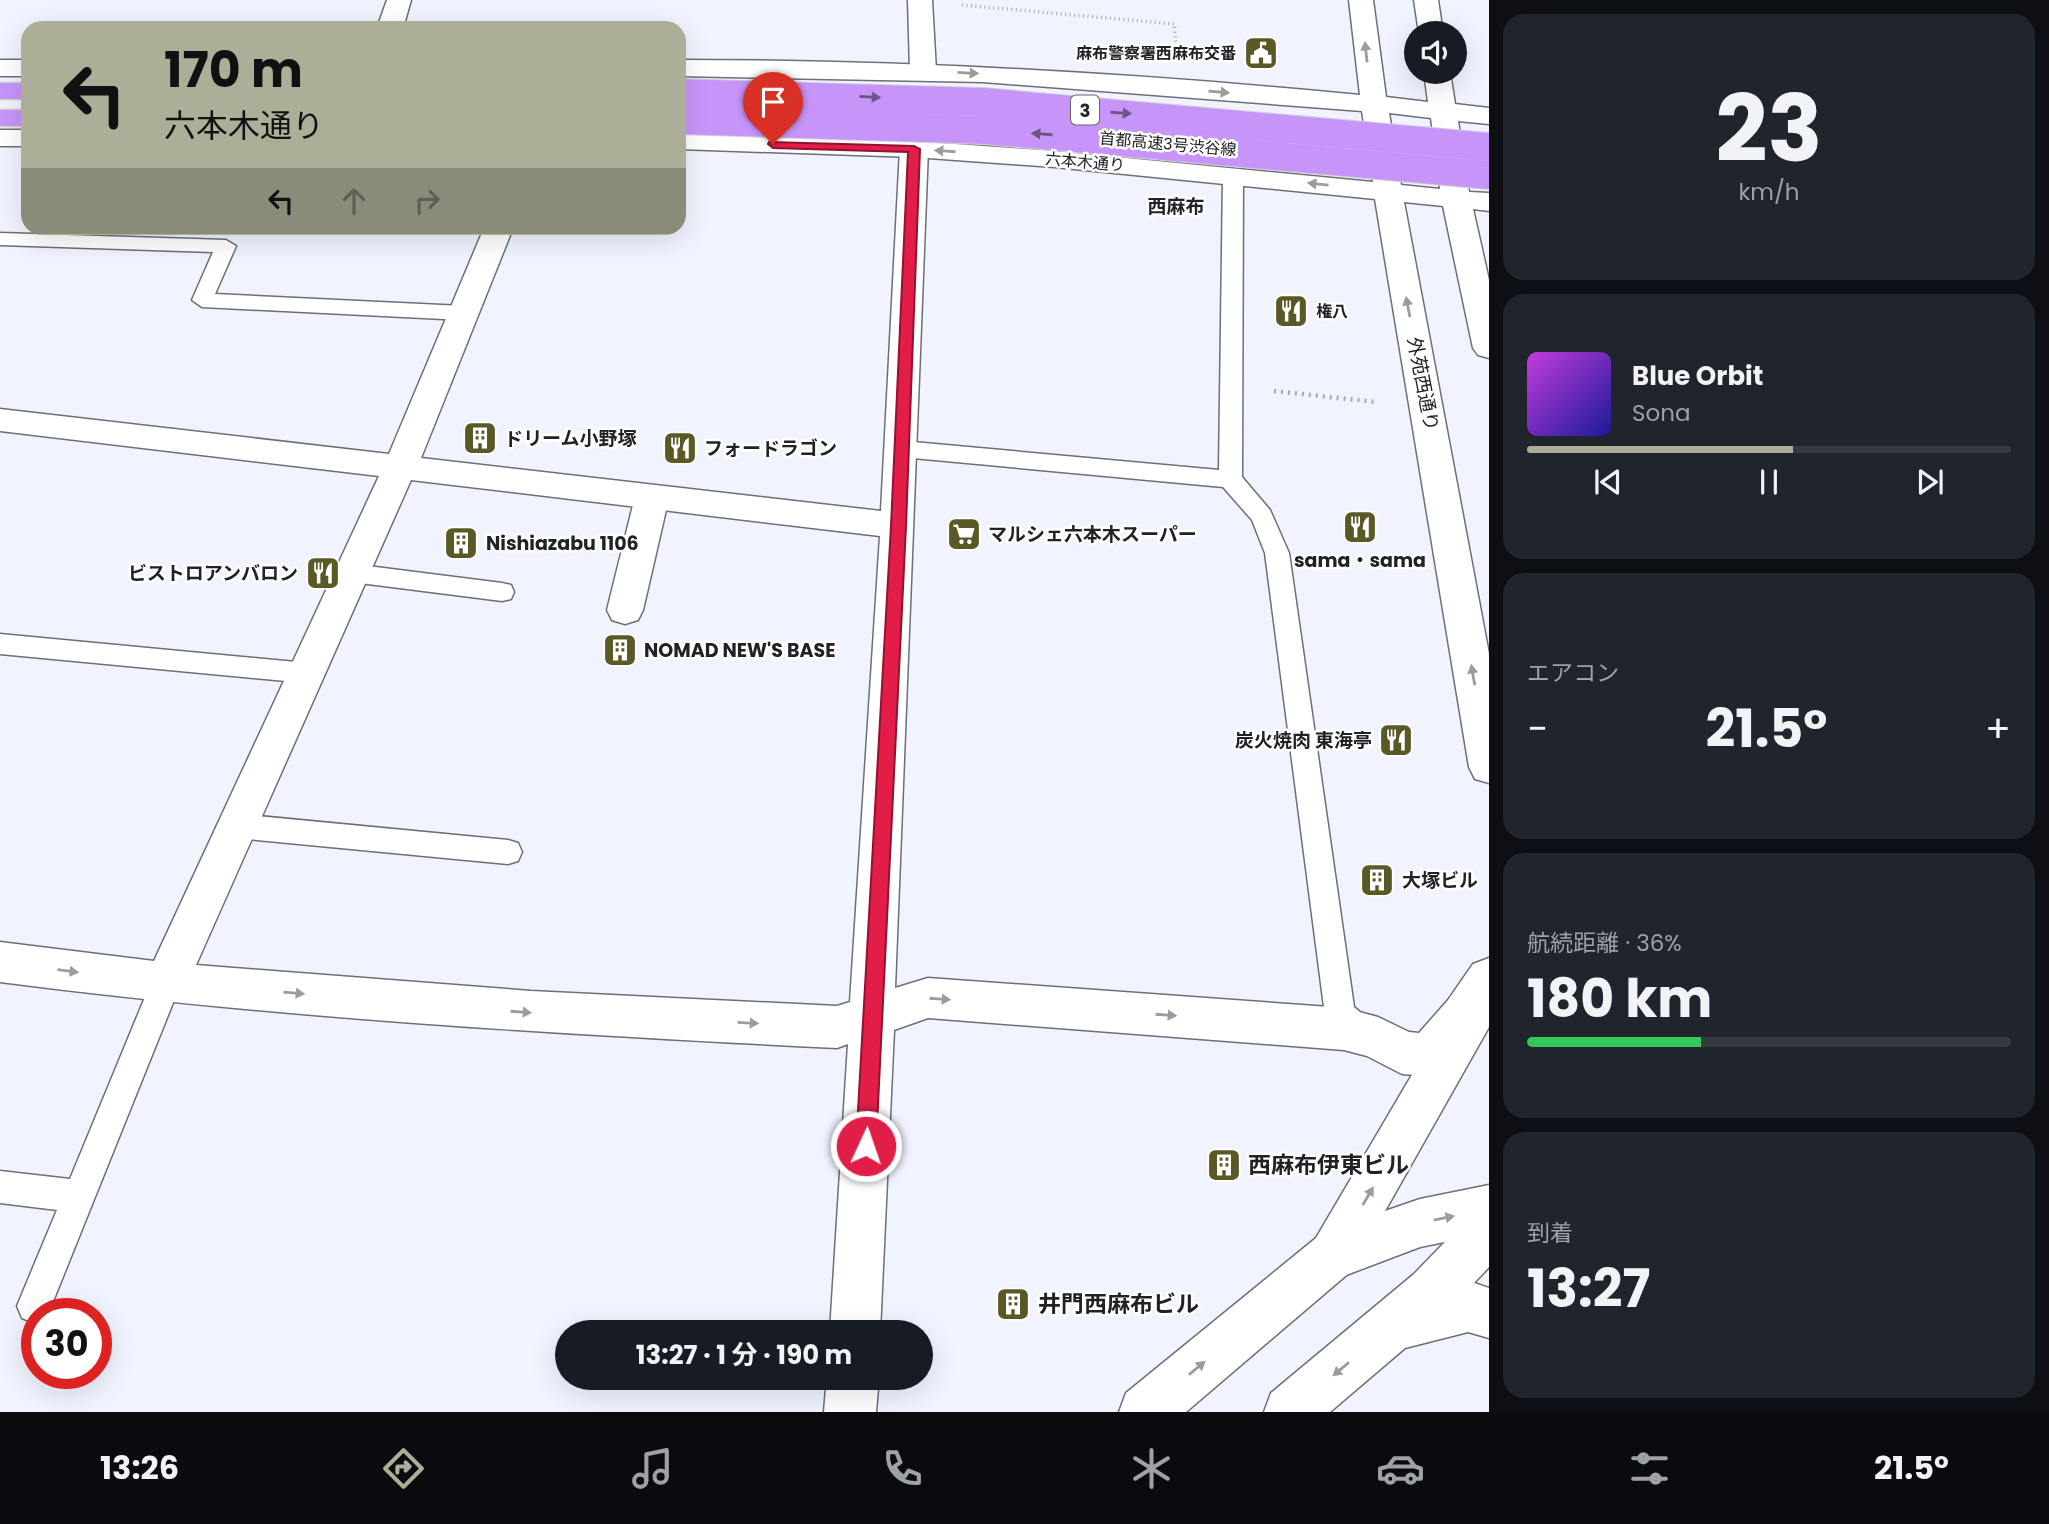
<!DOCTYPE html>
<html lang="ja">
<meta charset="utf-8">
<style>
:root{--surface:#171b24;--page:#20242c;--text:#f1f3f6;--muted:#9ea1a6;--line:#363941;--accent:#adae98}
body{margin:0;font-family:Poppins,"Noto Sans JP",sans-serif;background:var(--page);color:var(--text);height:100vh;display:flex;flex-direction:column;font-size:26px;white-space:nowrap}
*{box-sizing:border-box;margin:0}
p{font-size:23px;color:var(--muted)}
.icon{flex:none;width:38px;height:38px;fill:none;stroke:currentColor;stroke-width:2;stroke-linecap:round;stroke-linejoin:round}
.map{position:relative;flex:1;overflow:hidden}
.sheet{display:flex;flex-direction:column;gap:14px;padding:14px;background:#0d0f14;width:560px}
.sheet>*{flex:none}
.hud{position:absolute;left:21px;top:21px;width:665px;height:214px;border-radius:21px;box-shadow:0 7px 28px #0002;background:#adae98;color:#111;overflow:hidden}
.buttons{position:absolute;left:1404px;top:21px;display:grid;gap:14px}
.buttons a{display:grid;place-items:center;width:63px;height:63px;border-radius:50%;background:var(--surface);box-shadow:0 7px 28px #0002;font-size:35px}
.speed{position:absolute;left:21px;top:1298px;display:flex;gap:14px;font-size:35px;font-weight:700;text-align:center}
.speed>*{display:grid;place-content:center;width:91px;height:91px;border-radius:50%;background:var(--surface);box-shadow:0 7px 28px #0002;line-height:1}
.speed .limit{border:10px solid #d22;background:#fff;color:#111}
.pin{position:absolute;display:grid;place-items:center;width:60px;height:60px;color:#fff;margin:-72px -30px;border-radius:50% 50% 50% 0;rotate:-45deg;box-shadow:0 0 7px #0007}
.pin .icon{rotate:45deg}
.me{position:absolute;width:77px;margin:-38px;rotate:3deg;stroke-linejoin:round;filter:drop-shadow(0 0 5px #0008)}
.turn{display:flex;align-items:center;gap:24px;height:147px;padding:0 28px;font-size:32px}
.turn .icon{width:91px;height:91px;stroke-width:2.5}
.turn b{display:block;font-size:49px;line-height:60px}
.lanes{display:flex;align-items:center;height:66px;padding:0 28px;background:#0003;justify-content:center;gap:35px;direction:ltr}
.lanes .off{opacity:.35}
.big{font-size:52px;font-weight:700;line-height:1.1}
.sheet .card{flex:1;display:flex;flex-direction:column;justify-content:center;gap:10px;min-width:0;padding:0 24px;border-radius:21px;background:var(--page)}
.sheet .dial{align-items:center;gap:0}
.dial b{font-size:91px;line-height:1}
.song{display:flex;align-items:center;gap:21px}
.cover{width:84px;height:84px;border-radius:10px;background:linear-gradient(135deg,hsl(290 70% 55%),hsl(240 70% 35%))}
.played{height:7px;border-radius:4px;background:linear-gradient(90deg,var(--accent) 55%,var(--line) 55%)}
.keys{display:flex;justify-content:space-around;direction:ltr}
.heat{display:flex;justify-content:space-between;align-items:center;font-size:38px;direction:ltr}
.charge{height:10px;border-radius:5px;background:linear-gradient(90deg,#34c759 36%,var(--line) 0)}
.trip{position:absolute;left:555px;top:1320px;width:378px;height:70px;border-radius:35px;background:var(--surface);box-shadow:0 7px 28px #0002;font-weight:700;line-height:70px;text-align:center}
.tab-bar{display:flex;height:112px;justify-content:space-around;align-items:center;background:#090b0e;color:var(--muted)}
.tab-bar .icon{width:49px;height:49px}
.tab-bar .on{color:var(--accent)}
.tab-bar b{font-size:32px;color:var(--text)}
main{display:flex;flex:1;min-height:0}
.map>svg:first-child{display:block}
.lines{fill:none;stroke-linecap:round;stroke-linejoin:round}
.service-casing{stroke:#6c6f78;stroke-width:3}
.pedestrian-casing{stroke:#6c6f78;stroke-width:3}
.minor-casing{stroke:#6c6f78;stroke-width:3}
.tertiary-casing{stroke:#6c6f78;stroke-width:3}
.secondary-casing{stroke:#6c6f78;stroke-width:3}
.motorway-casing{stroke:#d3d3d4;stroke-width:3}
.path-far1{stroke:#a6a9b1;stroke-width:3.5;stroke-dasharray:1 3.5;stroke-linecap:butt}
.path{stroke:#a6a9b1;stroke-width:4.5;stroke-dasharray:2 5;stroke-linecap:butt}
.service{fill:#fff;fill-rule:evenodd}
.pedestrian{fill:#fff;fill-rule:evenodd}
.minor{fill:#fff;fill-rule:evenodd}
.tertiary{fill:#fff;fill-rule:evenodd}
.secondary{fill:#fff;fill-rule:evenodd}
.motorway{fill:#c795fa;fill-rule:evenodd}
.motorway-bridge-casing{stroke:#d3d3d4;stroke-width:30;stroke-linecap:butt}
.motorway-bridge{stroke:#c795fa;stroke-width:28}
.oneway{fill:#9b9c9d}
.oneway2{fill:#6c5685}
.route{fill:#e11d48;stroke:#92132f;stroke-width:2}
.labels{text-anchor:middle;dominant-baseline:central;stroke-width:5;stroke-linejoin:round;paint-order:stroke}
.far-poi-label{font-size:16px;font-weight:bold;fill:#212226;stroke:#fff;text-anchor:end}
.far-street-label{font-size:16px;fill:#212226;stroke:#fff}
.shield{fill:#fff;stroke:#646467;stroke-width:2}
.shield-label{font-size:18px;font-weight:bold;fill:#212226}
.far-quarter-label{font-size:19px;font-weight:bold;fill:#212226;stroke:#fff}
.street-label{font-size:19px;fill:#212226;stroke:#fff}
.poi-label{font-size:19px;font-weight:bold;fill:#212226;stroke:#fff;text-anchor:start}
.near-poi-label{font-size:23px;font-weight:bold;fill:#212226;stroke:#fff;text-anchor:start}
</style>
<main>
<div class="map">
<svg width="1489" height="1412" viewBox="0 0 1489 1412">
<rect width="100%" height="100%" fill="#f1f4ff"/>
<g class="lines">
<!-- service casing -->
<g class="service-casing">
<g id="service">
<path d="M1233,169L1243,175L1242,477L1270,510L1289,553L1354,1007L1372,1022L1376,1032L1372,1042L1361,1046L1333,1029L1324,1007L1265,553L1252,520L1223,487L902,457L894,455L891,449L894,443L902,441L1219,470L1223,175Z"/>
<path d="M0,233L226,240L236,246L215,294L463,306L473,313L463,320L202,307L192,300L213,252L0,245Z"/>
<path d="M352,564L502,583L511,585L514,592L511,599L502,601L352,582L343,579L340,573L343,567Z"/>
<path d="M0,634L307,663L316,666L320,673L316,680L307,683L0,654Z"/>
<path d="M237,814L508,840L518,843L522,852L518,861L508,864L237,838L227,834L223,826L227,818Z"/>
<path d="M166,969L177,973L181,983L48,1314H37L34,1323L22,1318L17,1306L57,1210L0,1203V1171L70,1179L155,973Z"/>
</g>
</g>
<!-- pedestrian casing -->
<g class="pedestrian-casing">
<path id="pedestrian" d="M652,485L664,488L669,497L643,610L638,620L625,624L612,620L607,610L635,497L640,488Z"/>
</g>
<!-- minor casing -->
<g class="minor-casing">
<g id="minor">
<path d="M387,0H411L403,28H377Z"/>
<path d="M908,0H932L936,71L932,76H914L910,71Z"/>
<path d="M914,141L924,143L928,149L895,988L928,978L1344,1008L1378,1017L1409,1032L1419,1033L1448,1000L1473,964L1489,958V1016L1445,1070L1429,1076L1402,1074L1367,1056L1344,1050L928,1018L894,1030L880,1332H830L848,1044L837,1048C557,1034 278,1018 0,982V942L154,961L379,476L0,431V409L389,454L484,228H513L421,458L881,511L900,149L904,143ZM411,480L880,536L850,1002L837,1006L531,991L196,965Z"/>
<path d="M827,1377H879L876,1412H824Z"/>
</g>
</g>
<!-- tertiary casing -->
<g class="tertiary-casing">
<g id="tertiary">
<path d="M1489,1207V1267L1474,1283L1489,1288V1338L1468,1332L1405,1348L1330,1412H1264L1271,1393L1414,1274L1472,1214Z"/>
<path d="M1333,1230L1350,1238L1358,1255L1350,1272L1186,1412H1119L1126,1393L1316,1238Z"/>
</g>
</g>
<!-- secondary casing -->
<g class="secondary-casing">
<g id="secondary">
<path d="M1349,0H1373L1386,97L1428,102L1424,72H1450L1455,104L1489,108V124L1458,121L1469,192L1489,193V211L1473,209L1489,280V358L1478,355L1473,348L1443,206L1404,202L1489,654V783L1475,779L1469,767L1375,199L1054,167L914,157L679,149V133L914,141L1054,151L1373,182L1362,111L983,82L679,76V60C907,60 1133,73 1360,95ZM1389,113L1431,118L1440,189L1401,185Z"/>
<path d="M1414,0H1438L1443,33H1419Z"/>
<rect x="0" y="60" width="28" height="16"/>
<rect x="0" y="130" width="28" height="16"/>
<path d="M1489,965V1027L1385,1211L1420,1199L1489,1185V1233L1420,1247L1333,1280L1316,1272L1308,1255L1316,1238L1473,971Z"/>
</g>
</g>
<!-- motorway casing -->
<g class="motorway-casing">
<g id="motorway">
<rect x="0" y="83" width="28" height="16"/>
<rect x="0" y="110" width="28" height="16"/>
</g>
</g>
<!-- path-far1 -->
<path class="path-far1" d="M962,5L1174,24L1177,51"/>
<!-- path -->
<path class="path" d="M1274,391L1377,402"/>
<!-- service -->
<use href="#service" class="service"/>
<!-- pedestrian -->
<use href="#pedestrian" class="pedestrian"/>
<!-- minor -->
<use href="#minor" class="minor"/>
<!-- tertiary -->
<use href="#tertiary" class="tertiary"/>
<!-- secondary -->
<use href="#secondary" class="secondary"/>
<!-- motorway -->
<use href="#motorway" class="motorway"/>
<!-- motorway-bridge casing -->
<g class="motorway-bridge-casing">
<g id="motorway-bridge">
<path d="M679,93L983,102L1489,147"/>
<path d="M679,120L985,130L1489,175"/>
</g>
</g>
<!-- motorway-bridge -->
<use href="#motorway-bridge" class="motorway-bridge"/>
</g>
<!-- one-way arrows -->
<defs><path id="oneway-solid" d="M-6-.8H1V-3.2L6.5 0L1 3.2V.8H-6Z" transform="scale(1.75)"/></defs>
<g class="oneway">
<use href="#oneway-solid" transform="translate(1366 52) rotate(-96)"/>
<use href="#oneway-solid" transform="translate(968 73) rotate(3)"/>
<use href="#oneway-solid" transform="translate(1219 92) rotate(5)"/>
<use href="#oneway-solid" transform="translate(945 151) rotate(-176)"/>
<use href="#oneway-solid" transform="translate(1318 184) rotate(-174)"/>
<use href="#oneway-solid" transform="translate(1408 307) rotate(-101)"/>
<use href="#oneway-solid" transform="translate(1473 675) rotate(-100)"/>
<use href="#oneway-solid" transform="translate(68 971) rotate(7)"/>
<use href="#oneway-solid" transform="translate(294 993) rotate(5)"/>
<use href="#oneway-solid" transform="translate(940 999) rotate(4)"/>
<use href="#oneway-solid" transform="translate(521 1012) rotate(4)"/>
<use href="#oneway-solid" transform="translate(1166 1015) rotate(4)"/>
<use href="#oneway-solid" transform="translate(748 1023) rotate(3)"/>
<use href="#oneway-solid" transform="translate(1368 1196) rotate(-60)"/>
<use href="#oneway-solid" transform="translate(1444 1218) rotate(-11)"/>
<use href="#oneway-solid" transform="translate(1197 1368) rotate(-40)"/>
<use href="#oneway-solid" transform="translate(1341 1369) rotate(140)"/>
</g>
<g class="oneway2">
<use href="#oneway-solid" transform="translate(870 97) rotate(3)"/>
<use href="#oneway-solid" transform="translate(1121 113) rotate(4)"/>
<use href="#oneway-solid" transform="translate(1042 134) rotate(-176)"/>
</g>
<!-- route -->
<path class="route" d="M769,142L914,146L920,149L906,526L876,1146L873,1153L866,1156L859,1153L856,1146L891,526L908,152L773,148L768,144Z"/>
<!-- icons -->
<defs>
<g id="civic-square" transform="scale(1.75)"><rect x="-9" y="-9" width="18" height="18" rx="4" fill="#5a5925" stroke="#fff"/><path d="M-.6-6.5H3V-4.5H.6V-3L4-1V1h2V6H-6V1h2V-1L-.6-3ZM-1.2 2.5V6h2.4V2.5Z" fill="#fff"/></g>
<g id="restaurant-square" transform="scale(1.75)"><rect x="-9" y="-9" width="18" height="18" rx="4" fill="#5a5925" stroke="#fff"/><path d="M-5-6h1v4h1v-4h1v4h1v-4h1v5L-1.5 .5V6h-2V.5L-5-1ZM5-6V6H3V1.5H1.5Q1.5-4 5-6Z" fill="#fff"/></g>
<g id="building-square" transform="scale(1.75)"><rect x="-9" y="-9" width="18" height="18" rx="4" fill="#5a5925" stroke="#fff"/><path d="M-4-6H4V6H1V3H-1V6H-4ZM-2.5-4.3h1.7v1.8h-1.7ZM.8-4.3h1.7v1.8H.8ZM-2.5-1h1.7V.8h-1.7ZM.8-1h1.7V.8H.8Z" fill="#fff"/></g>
<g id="supermarket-square" transform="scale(1.75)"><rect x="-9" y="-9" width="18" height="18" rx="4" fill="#5a5925" stroke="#fff"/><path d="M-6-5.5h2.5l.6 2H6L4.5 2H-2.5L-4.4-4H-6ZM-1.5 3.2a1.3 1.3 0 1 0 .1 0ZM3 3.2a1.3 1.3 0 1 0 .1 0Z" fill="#fff"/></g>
</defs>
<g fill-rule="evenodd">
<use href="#civic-square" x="1261" y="53"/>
<use href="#restaurant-square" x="1291" y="311"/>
<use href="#building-square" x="480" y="438"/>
<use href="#restaurant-square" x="680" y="448"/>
<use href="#restaurant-square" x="1360" y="527"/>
<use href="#supermarket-square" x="964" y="534"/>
<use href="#building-square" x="461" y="543"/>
<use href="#restaurant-square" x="323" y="573"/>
<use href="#building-square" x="620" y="650"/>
<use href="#restaurant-square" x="1396" y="740"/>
<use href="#building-square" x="1377" y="880"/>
<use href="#building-square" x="1224" y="1165"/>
<use href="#building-square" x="1013" y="1304"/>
</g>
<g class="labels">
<!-- far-poi labels -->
<g class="far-poi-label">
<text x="1236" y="53">麻布警察署西麻布交番</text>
<text x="1316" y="311" text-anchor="start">権八</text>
</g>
<!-- far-street labels -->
<g class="far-street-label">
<text transform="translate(1168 144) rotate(5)">首都高速3号渋谷線</text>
<text transform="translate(1085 162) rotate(5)">六本木通り</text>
</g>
<!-- shield labels -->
<rect class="shield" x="1071" y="95.5" width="28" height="29" rx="5"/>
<g class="shield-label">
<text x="1085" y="110">3</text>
</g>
<!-- far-quarter labels -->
<g class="far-quarter-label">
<text x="1176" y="206">西麻布</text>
</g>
<!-- street labels -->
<g class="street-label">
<text transform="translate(1423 384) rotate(79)">外苑西通り</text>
</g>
<!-- poi labels -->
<g class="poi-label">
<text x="504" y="438">ドリーム小野塚</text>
<text x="704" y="448">フォードラゴン</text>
<text x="988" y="534">マルシェ六本木スーパー</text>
<text x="486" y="543">Nishiazabu 1106</text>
<text x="1360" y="560" text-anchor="middle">sama・sama</text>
<text x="298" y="573" text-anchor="end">ビストロアンバロン</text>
<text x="644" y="650">NOMAD NEW'S BASE</text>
<text x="1372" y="740" text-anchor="end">炭火焼肉 東海亭</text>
<text x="1402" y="880">大塚ビル</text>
</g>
<!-- near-poi labels -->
<g class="near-poi-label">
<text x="1248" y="1165">西麻布伊東ビル</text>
<text x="1038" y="1304">井門西麻布ビル</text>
</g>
</g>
</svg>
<div class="buttons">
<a><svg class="icon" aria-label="sound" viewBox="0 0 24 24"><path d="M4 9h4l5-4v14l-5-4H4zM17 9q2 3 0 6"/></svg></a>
</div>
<div class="speed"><div class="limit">30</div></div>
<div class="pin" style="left:773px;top:144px;background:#d93025"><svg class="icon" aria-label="arrive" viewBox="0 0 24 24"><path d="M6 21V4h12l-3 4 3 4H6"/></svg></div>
<svg class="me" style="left:866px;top:1146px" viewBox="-20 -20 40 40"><circle r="17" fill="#e11d48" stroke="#fff" stroke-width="3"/><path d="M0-11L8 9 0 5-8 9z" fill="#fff"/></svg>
<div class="trip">13:27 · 1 分 · 190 m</div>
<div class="hud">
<div class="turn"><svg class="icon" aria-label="left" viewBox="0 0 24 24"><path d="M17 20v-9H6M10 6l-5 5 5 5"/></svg><div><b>170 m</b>六本木通り</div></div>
<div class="lanes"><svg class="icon" aria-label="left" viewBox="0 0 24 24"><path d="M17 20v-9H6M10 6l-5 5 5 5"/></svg><svg class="icon off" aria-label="ahead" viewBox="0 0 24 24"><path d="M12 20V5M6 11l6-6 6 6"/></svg><svg class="icon off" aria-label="right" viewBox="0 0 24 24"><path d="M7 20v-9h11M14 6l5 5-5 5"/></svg></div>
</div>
</div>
<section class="sheet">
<div class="card dial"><b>23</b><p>km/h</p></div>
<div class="card">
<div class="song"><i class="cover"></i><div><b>Blue Orbit</b><p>Sona</p></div></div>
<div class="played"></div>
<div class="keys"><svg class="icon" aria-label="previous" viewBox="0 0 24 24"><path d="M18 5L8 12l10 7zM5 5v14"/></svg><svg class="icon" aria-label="pause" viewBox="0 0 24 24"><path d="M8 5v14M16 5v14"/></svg><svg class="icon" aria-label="next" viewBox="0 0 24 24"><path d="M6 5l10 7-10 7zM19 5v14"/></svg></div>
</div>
<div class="card"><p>エアコン</p>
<div class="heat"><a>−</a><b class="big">21.5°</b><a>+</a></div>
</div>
<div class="card"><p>航続距離 · 36%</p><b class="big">180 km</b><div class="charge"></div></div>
<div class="card"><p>到着</p><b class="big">13:27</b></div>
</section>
</main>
<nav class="tab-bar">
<b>13:26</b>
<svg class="icon on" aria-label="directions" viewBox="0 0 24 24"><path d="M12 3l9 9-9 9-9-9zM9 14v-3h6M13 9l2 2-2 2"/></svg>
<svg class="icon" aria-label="music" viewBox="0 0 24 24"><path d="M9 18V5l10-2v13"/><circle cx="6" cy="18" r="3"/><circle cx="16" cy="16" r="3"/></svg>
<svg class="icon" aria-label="phone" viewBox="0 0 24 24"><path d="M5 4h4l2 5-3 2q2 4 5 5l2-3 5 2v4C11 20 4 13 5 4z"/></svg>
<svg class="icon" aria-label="climate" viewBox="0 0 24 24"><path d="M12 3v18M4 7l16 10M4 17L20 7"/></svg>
<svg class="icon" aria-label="car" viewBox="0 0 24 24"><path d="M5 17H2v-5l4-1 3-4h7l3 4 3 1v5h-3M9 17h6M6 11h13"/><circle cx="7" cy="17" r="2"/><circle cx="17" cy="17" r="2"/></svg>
<svg class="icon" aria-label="filters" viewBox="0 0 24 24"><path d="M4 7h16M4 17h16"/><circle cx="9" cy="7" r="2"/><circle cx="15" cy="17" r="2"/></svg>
<b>21.5°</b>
</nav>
